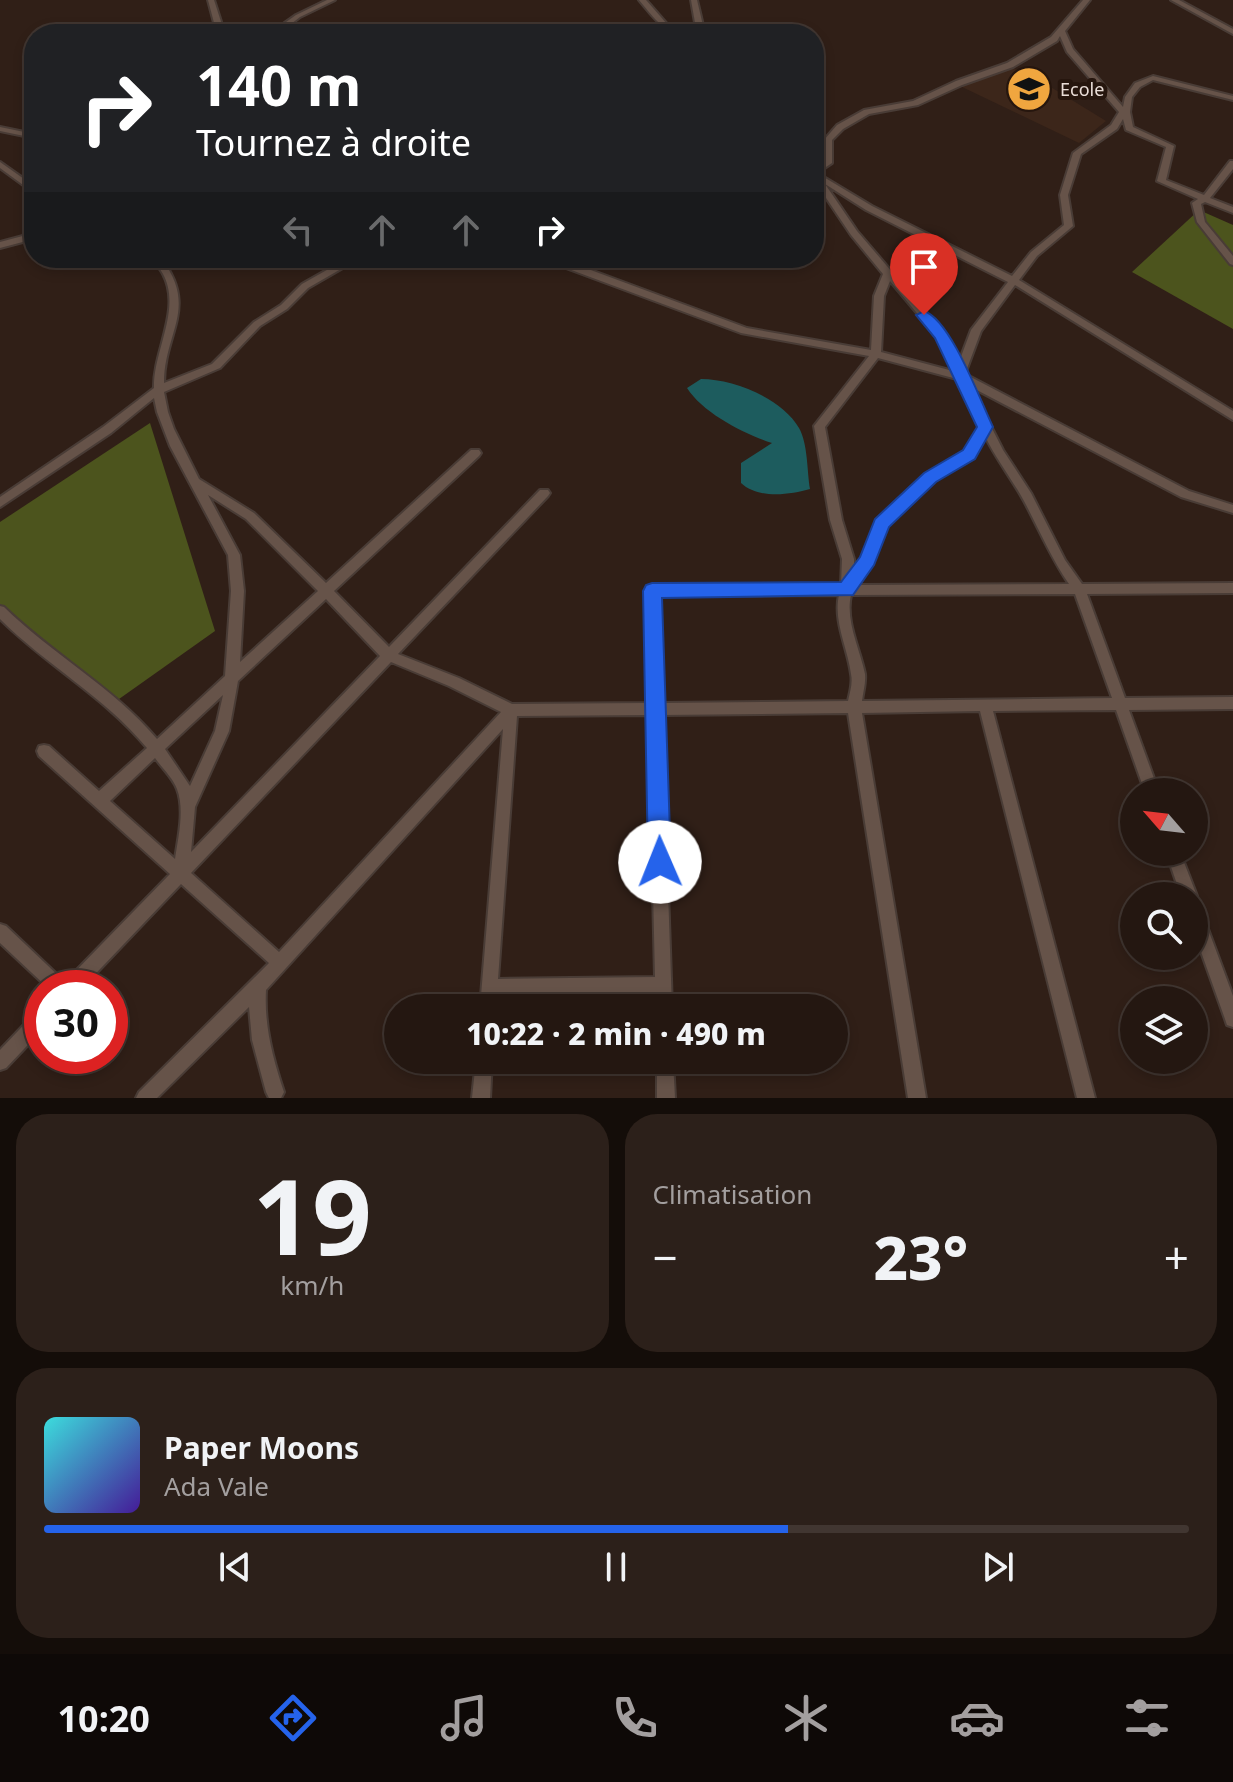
<!DOCTYPE html>
<html lang="fr">
<meta charset="utf-8">
<style>
:root{--surface:#241711;--page:#2c201a;--text:#f1f3f6;--muted:#a39f9f;--line:#413631;--accent:#2563eb}
body{margin:0;font-family:"Noto Sans",sans-serif;background:var(--page);color:var(--text);height:100vh;display:flex;flex-direction:column;font-size:30px;white-space:nowrap}
*{box-sizing:border-box;margin:0}
p{font-size:26px;color:var(--muted)}
.icon{flex:none;width:44px;height:44px;fill:none;stroke:currentColor;stroke-width:2;stroke-linecap:round;stroke-linejoin:round}
.map{position:relative;height:1098px;overflow:hidden}
.panel{display:flex;flex-direction:column;gap:16px;padding:16px;background:#140d09;flex:1}
.panel>*{flex:none}
.banner{position:absolute;left:24px;top:24px;width:800px;height:244px;border-radius:32px;box-shadow:0 4px 12px #0003,0 0 0 2px var(--line);background:#202124;color:#fff;overflow:hidden}
.needle{width:52px;rotate:298deg}
.controls{position:absolute;left:1120px;top:778px;display:grid;gap:16px}
.controls a{display:grid;place-items:center;width:88px;height:88px;border-radius:50%;background:var(--surface);box-shadow:0 4px 12px #0003,0 0 0 2px var(--line);font-size:40px}
.speed{position:absolute;left:24px;top:970px;display:flex;gap:16px;font-size:40px;font-weight:700;text-align:center}
.speed>*{display:grid;place-content:center;width:104px;height:104px;border-radius:50%;background:var(--surface);box-shadow:0 4px 12px #0003,0 0 0 2px var(--line);line-height:1}
.speed .limit{border:12px solid #d22;background:#fff;color:#111}
.pin{position:absolute;display:grid;place-items:center;width:68px;height:68px;color:#fff;margin:-82px -34px;border-radius:50% 50% 50% 0;rotate:-45deg;box-shadow:0 0 8px #0007}
.pin .icon{rotate:45deg}
.me{position:absolute;width:88px;margin:-44px;rotate:359deg;stroke-linejoin:round;filter:drop-shadow(0 0 6px #0008)}
.turn{display:flex;align-items:center;gap:28px;height:168px;padding:0 40px;font-size:36px}
.turn .icon{width:104px;height:104px;stroke-width:2.5}
.turn b{display:block;font-size:56px;line-height:68px}
.lanes{display:flex;align-items:center;height:76px;padding:0 40px;background:#0003;justify-content:center;gap:40px;direction:ltr}
.lanes .off{opacity:.35}
.big{font-size:60px;font-weight:800;line-height:1.1}
.panel .card{flex:1;display:flex;flex-direction:column;justify-content:center;gap:12px;min-width:0;padding:0 28px;border-radius:32px;background:var(--page)}
.panel .dial{align-items:center;gap:0}
.dial b{font-size:104px;line-height:1}
.song{display:flex;align-items:center;gap:24px}
.cover{width:96px;height:96px;border-radius:12px;background:linear-gradient(135deg,hsl(180 70% 55%),hsl(260 70% 35%))}
.played{height:8px;border-radius:4px;background:linear-gradient(90deg,var(--accent) 65%,var(--line) 65%)}
.keys{display:flex;justify-content:space-around;direction:ltr}
.heat{display:flex;justify-content:space-between;align-items:center;font-size:44px;direction:ltr}
.panel .tiles{flex:1;display:grid;gap:16px;grid-template-columns:1fr 1fr}
.card:last-child{grid-column:span 2}
.trip{position:absolute;left:384px;top:994px;width:464px;height:80px;border-radius:40px;background:var(--surface);box-shadow:0 4px 12px #0003,0 0 0 2px var(--line);font-weight:800;line-height:80px;text-align:center}
.tabs{display:flex;height:128px;justify-content:space-around;align-items:center;background:#0e0907;color:var(--muted)}
.tabs .icon{width:56px;height:56px}
.tabs .selected{color:var(--accent)}
.tabs b{font-size:36px;color:var(--text)}
.map>svg:first-child{display:block}
.built{fill:#3c261a}
.forest{fill:#4c541d}
.water{fill:#1d5c5e}
.lines{fill:none;stroke-linecap:round;stroke-linejoin:round}
.street-casing{stroke:#493c36;stroke-width:4}
.street{fill:#665349;fill-rule:evenodd}
.route{fill:#2563eb;stroke:#184099;stroke-width:2}
.labels{text-anchor:middle;dominant-baseline:central;stroke-width:8;stroke-linejoin:round;paint-order:stroke}
.far-poi-label{font-size:18px;fill:#e9ddd7;stroke:#26160e;text-anchor:start}
</style>
<div class="map">
<svg width="1233" height="1098" viewBox="0 0 1233 1098">
<rect width="100%" height="100%" fill="#301f17"/>
<!-- built -->
<path class="built" d="M1012,69L1023,70L1106,121L1079,143L960,86Z"/>
<!-- forest -->
<g class="forest">
<path d="M1199,210L1233,225V329L1132,272Z"/>
<path d="M150,423L215,631L112,704L0,611V522Z"/>
</g>
<!-- water -->
<path class="water" d="M701,379C733,379 782,398 799,428C808,444 807,471 810,489C789,495 758,499 741,483V463L772,443C744,434 703,413 687,388Z"/>
<g class="lines">
<!-- street casing -->
<g class="street-casing">
<g id="street">
<path d="M208,0H214L225,34H217Z"/>
<path d="M327,0H335L300,17L278,34H269L296,15Z"/>
<path d="M639,0H646L667,24L684,34C664,34 651,14 639,0Z"/>
<path d="M691,0H697L705,34H697Z"/>
<path d="M1083,0H1090L1065,31L1073,49L1123,107L1125,97L1135,83L1153,76L1233,96V100L1153,80L1140,87L1132,97L1130,112L1133,127L1174,146L1166,180L1204,195L1230,161H1233V169L1210,198L1233,207V213L1205,202L1201,204L1205,222L1233,256V265L1230,264L1197,222L1192,203L1198,199L1157,181L1166,147L1126,130L1123,119L1117,129L1081,154L1068,195L1073,226L1037,256L1019,280L1233,411V420L1015,285L981,331L965,374L1189,491L1233,505V513L1181,497L971,387L1003,450L1031,493L1065,560L1082,584L1233,583V593L1087,594L1125,698L1233,697V709L1129,710L1159,792H1145L1116,710L993,711L1095,1098H1077L980,711L862,713L926,1098H908L848,713L662,715L672,1008H656L655,993L497,995L496,1008H480L503,729L266,990C264,1026 273,1059 284,1092L281,1098H269L266,1092L252,1040L249,1007L157,1098H136L139,1092L269,963L181,884L82,988H48L0,943V924L6,926L65,982L170,874L39,756L37,751L39,746L44,745L49,746L99,791L147,748C105,697 46,665 0,619V606L4,607C52,654 113,687 157,739L225,676L231,591L228,555L170,446L157,412L154,398L111,433L0,507V497L103,427L154,388C153,351 182,309 163,274C160,268 155,263 151,258H161C199,308 164,332 164,383L212,364L254,322L281,305L302,284L348,258H360L308,288L287,309L260,326L220,368L164,392L168,412L174,429L199,479L254,513L326,583L471,450H479L481,453L479,456L334,591L389,647L540,490H548L550,493L548,496L398,654L459,678L512,704L648,703L646,591L648,587L841,585L842,559L830,520L814,426L869,356L741,333L539,258H554L580,266L747,328L871,350L874,296L883,274L851,235L814,180V168L824,162V140L837,125L864,110L913,101L956,81L1007,63L1051,37ZM1060,36L1067,52L1119,112L1111,125L1073,153L1060,195L1064,225L1031,252L1012,276L872,206L817,173L832,163V140L843,129L869,114L918,105L962,85L1013,67L1057,41ZM825,184L866,210L1008,282L971,330L959,362L945,334L857,231ZM890,281L937,337L953,371L881,352L884,296ZM878,358L957,379L980,426L965,451L926,474L877,520L863,558L854,570V559L842,520L825,427ZM985,436C996,459 1012,479 1024,501C1039,529 1051,558 1069,584L857,585L874,560L886,525L934,480L973,457ZM208,495L246,519L318,591L240,662L244,591L240,555ZM1075,594L1112,698L862,701C863,692 866,683 865,674C860,649 845,621 851,595ZM839,595C833,621 848,649 851,674C853,683 850,692 848,701L662,703L658,596ZM326,599L380,656L191,852L195,807L229,731L238,681ZM391,662L449,686L501,712L279,952L191,873ZM223,695L215,731L190,786L165,749ZM649,715L655,977L498,979L517,716ZM155,758C162,768 173,778 177,789C185,810 178,838 175,859L110,801Z"/>
<path d="M1171,0H1179L1233,29V34Z"/>
<path d="M0,127L34,134V138L0,131Z"/>
<path d="M0,162L34,186V193L0,168Z"/>
<path d="M34,233V239L0,248V242Z"/>
<path d="M1166,852H1180L1197,896L1194,901V896H1181Z"/>
<path d="M1194,902L1199,905L1233,996V1027L1227,1025L1225,1019L1194,932Z"/>
<path d="M42,1010V1030L6,1068L0,1070V1050L36,1012Z"/>
<path d="M476,1060H492L490,1098H472Z"/>
<path d="M657,1060H673L675,1098H657Z"/>
</g>
</g>
<!-- street -->
<use href="#street" class="street"/>
</g>
<!-- route -->
<path class="route" d="M924,311C951,320 980,400 993,427L975,459L936,482L889,527L874,565L853,595L662,598L671,862L668,870L660,873L652,870L648,862L643,591L646,585L652,583L841,582L860,557L875,519L924,473L963,450L977,427L935,338L916,315Z"/>
<!-- icons -->
<defs>
<g id="school-disc" transform="scale(2.3)"><circle r="9.5" fill="#f0a63f" stroke="#26160e"/><path d="M0-5L7-2L0 1L-7-2ZM-4 1L0 2.5L4 1V4Q0 6-4 4Z" fill="#111"/></g>
</defs>
<g fill-rule="evenodd">
<use href="#school-disc" x="1029" y="89"/>
</g>
<g class="labels">
<!-- far-poi labels -->
<g class="far-poi-label">
<text x="1060" y="89">Ecole</text>
</g>
</g>
</svg>
<div class="controls">
<a><svg class="needle" viewBox="-14 -14 28 28"><path d="M0-13l5 13h-10z" fill="#e53935"/><path d="M0 13l5-13h-10z" fill="#a39f9f"/></svg></a>
<a><svg class="icon" aria-label="search" viewBox="0 0 24 24"><circle cx="10" cy="10" r="6"/><path d="M15 15l6 6"/></svg></a>
<a><svg class="icon" aria-label="layers" viewBox="0 0 24 24"><path d="M12 4l9 5-9 5-9-5zM3 14l9 5 9-5"/></svg></a>
</div>
<div class="speed"><div class="limit">30</div></div>
<div class="pin" style="left:924px;top:315px;background:#d93025"><svg class="icon" aria-label="arrive" viewBox="0 0 24 24"><path d="M6 21V4h12l-3 4 3 4H6"/></svg></div>
<svg class="me" style="left:660px;top:862px" viewBox="-20 -20 40 40"><circle r="19" fill="#fff"/><path d="M0-13L10 11 0 6-10 11z" fill="#2563eb"/></svg>
<div class="trip">10:22 · 2 min · 490 m</div>
<div class="banner">
<div class="turn"><svg class="icon" aria-label="right" viewBox="0 0 24 24"><path d="M7 20v-9h11M14 6l5 5-5 5"/></svg><div><b>140 m</b>Tournez à droite</div></div>
<div class="lanes"><svg class="icon off" aria-label="left" viewBox="0 0 24 24"><path d="M17 20v-9H6M10 6l-5 5 5 5"/></svg><svg class="icon off" aria-label="ahead" viewBox="0 0 24 24"><path d="M12 20V5M6 11l6-6 6 6"/></svg><svg class="icon off" aria-label="ahead" viewBox="0 0 24 24"><path d="M12 20V5M6 11l6-6 6 6"/></svg><svg class="icon" aria-label="right" viewBox="0 0 24 24"><path d="M7 20v-9h11M14 6l5 5-5 5"/></svg></div>
</div>
</div>
<section class="panel">
<div class="tiles">
<div class="card dial"><b>19</b><p>km/h</p></div>
<div class="card"><p>Climatisation</p>
<div class="heat"><a>−</a><b class="big">23°</b><a>+</a></div>
</div>
<div class="card">
<div class="song"><i class="cover"></i><div><b>Paper Moons</b><p>Ada Vale</p></div></div>
<div class="played"></div>
<div class="keys"><svg class="icon" aria-label="previous" viewBox="0 0 24 24"><path d="M18 5L8 12l10 7zM5 5v14"/></svg><svg class="icon" aria-label="pause" viewBox="0 0 24 24"><path d="M8 5v14M16 5v14"/></svg><svg class="icon" aria-label="next" viewBox="0 0 24 24"><path d="M6 5l10 7-10 7zM19 5v14"/></svg></div>
</div>
</div>
</section>
<nav class="tabs">
<b>10:20</b>
<svg class="icon selected" aria-label="directions" viewBox="0 0 24 24"><path d="M12 3l9 9-9 9-9-9zM9 14v-3h6M13 9l2 2-2 2"/></svg>
<svg class="icon" aria-label="music" viewBox="0 0 24 24"><path d="M9 18V5l10-2v13"/><circle cx="6" cy="18" r="3"/><circle cx="16" cy="16" r="3"/></svg>
<svg class="icon" aria-label="phone" viewBox="0 0 24 24"><path d="M5 4h4l2 5-3 2q2 4 5 5l2-3 5 2v4C11 20 4 13 5 4z"/></svg>
<svg class="icon" aria-label="climate" viewBox="0 0 24 24"><path d="M12 3v18M4 7l16 10M4 17L20 7"/></svg>
<svg class="icon" aria-label="car" viewBox="0 0 24 24"><path d="M5 17H2v-5l4-1 3-4h7l3 4 3 1v5h-3M9 17h6M6 11h13"/><circle cx="7" cy="17" r="2"/><circle cx="17" cy="17" r="2"/></svg>
<svg class="icon" aria-label="filters" viewBox="0 0 24 24"><path d="M4 7h16M4 17h16"/><circle cx="9" cy="7" r="2"/><circle cx="15" cy="17" r="2"/></svg>
</nav>
